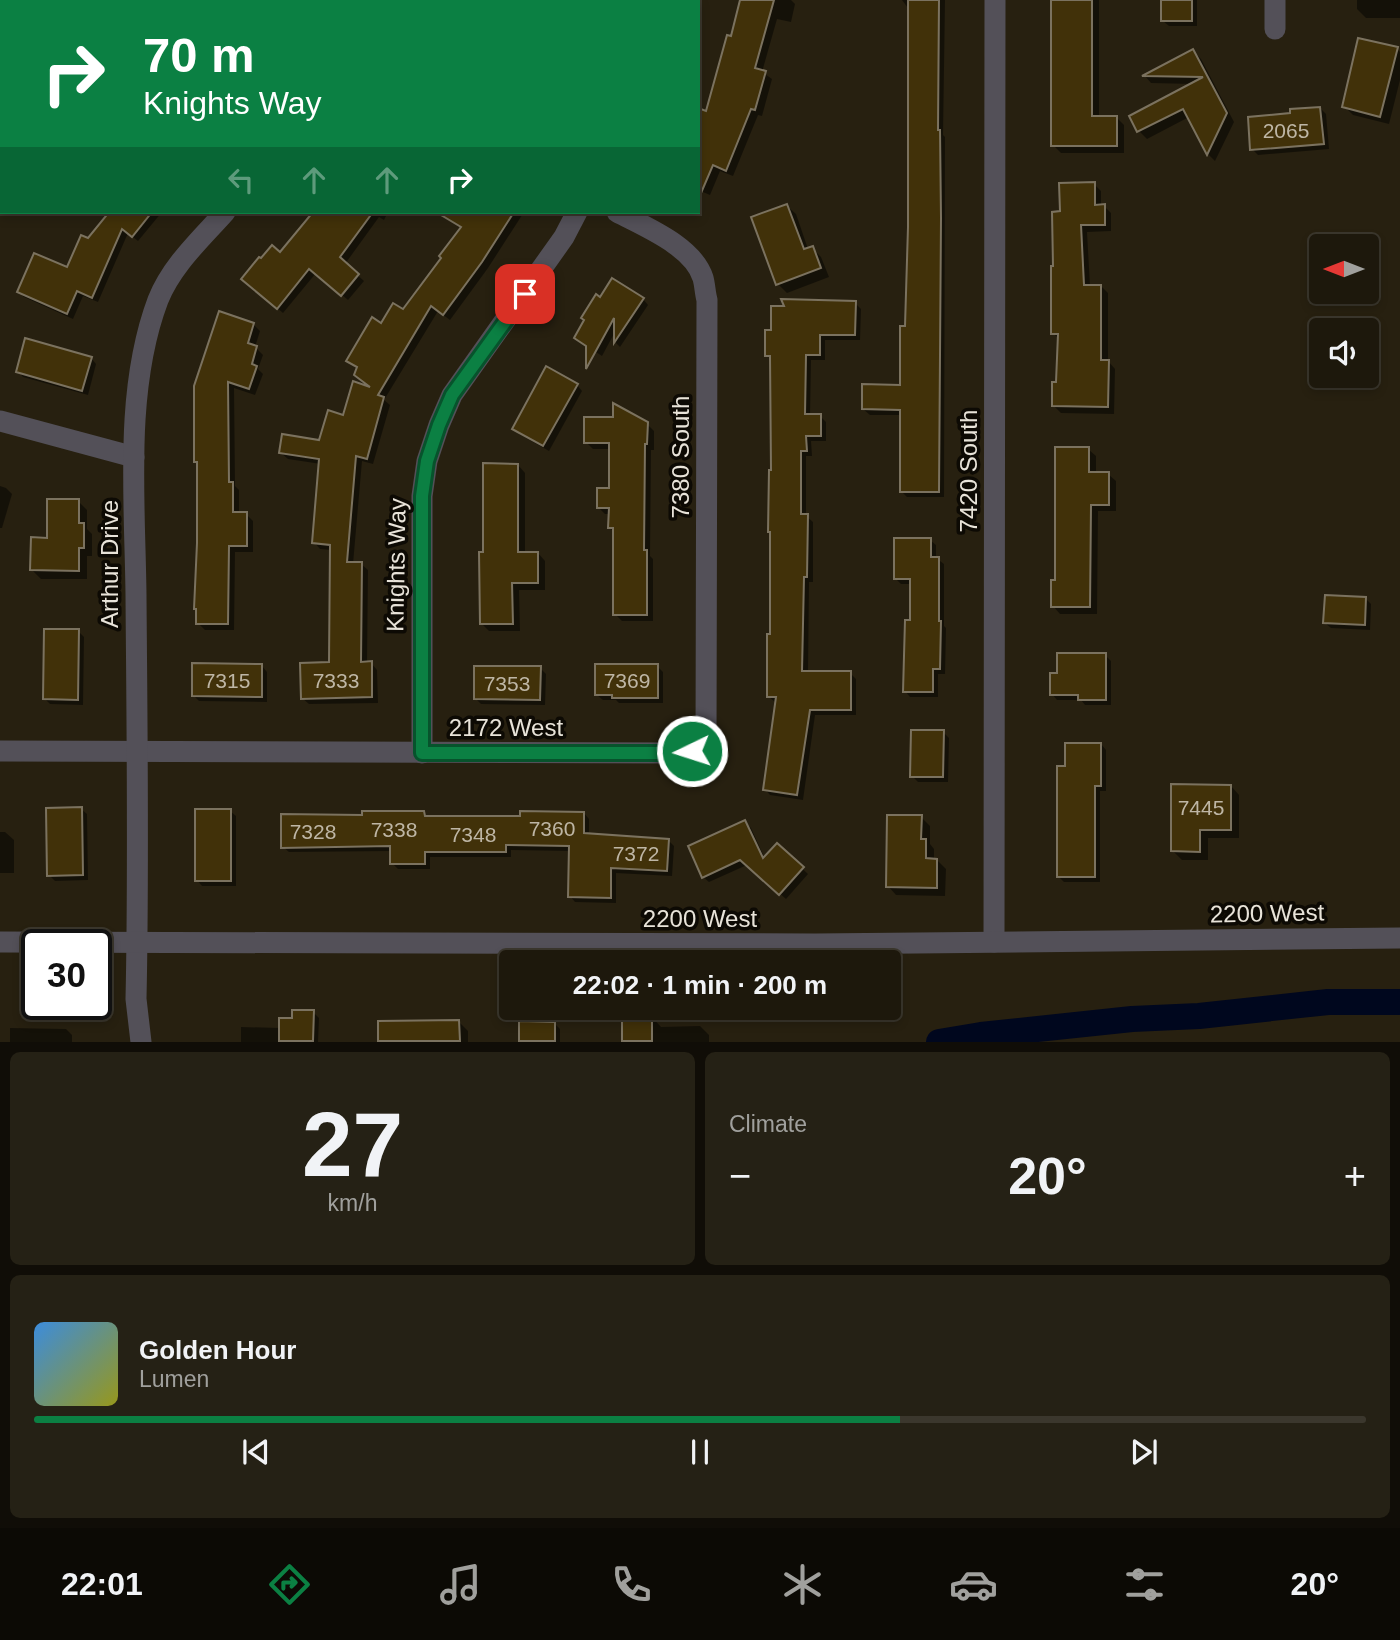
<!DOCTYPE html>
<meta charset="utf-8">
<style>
:root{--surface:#1d180c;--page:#252115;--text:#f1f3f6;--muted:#a0a09d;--line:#3b372d;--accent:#0b8043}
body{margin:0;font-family:Helvetica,sans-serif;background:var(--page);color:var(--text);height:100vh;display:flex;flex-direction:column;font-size:26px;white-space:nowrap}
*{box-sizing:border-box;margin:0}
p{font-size:23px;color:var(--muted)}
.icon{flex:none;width:38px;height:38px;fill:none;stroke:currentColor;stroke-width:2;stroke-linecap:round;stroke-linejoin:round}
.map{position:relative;height:1042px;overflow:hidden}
.side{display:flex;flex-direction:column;gap:10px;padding:10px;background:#100d07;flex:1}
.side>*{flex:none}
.banner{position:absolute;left:0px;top:0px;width:700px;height:214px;box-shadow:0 4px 10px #0003,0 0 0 2px var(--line);background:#0b8043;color:#fff;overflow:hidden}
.needle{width:46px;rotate:270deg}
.tools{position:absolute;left:1309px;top:234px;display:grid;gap:14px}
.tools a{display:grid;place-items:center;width:70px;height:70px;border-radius:7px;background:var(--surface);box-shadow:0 4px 10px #0003,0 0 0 2px var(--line);font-size:35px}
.speed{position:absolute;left:21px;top:929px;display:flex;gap:14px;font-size:35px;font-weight:700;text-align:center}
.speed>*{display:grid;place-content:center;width:91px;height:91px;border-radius:50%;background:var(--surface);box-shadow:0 4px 10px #0003,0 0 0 2px var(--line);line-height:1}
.speed .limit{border:4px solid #111;border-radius:10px;background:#fff;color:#111}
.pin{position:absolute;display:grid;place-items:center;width:60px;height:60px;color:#fff;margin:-30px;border-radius:14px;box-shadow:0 4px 10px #0006}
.me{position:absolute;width:77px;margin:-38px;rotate:266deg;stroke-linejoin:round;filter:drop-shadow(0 0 5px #0008)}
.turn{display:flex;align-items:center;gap:24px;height:147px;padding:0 28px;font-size:32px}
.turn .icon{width:91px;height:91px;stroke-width:2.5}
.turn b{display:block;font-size:49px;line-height:60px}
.lanes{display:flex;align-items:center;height:66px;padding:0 28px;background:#0003;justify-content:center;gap:35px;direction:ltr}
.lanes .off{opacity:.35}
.big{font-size:52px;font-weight:800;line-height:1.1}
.side .widget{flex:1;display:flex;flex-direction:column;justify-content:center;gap:10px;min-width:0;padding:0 24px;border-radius:10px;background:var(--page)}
.side .dial{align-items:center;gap:0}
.dial b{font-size:91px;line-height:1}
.song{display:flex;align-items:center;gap:21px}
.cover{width:84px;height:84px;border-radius:10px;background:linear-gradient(135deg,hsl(210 70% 55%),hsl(60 70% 35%))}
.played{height:7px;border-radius:4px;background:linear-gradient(90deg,var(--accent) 65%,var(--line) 65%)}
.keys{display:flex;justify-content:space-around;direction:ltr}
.heat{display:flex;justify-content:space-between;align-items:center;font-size:38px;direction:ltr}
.side .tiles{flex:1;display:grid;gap:10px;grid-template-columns:1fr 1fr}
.widget:last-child{grid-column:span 2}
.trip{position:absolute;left:499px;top:950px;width:402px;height:70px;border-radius:7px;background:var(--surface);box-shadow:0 4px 10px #0003,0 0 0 2px var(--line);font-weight:800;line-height:70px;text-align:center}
.tab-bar{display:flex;height:112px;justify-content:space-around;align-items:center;background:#0c0a05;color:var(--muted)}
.tab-bar .icon{width:49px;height:49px}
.tab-bar .selected{color:var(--accent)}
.tab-bar b{font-size:32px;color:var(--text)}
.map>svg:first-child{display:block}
.shadow{fill:#0007}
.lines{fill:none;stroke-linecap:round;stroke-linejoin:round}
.canal{stroke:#00071e;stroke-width:26}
.building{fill:#413109;stroke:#7b725f;stroke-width:2}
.minor{stroke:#535058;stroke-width:21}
.tertiary{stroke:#535058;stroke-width:21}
.route-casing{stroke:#07532c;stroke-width:18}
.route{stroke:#0b8043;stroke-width:12}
.labels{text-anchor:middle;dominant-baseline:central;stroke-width:7;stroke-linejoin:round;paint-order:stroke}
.number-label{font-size:21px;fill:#beb6a5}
.street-label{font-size:24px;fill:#e8e3d9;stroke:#0d0a04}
</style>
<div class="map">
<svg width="1400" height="1042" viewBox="0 0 1400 1042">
<rect width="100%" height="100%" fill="#272010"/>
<!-- shadow -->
<g class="shadow">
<path d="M124,0H173L172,2H123Z"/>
<path d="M265,0H308L307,2H265Z"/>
<path d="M437,0H480L479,2H436Z"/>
<path d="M521,0H614V2H520Z"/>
<path d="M742,0H791L795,4L791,22L777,19L762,72L772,79L762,116L758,115L733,176L720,171L710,195L698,190L707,113L733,38Z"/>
<path d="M902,0H945L943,135L945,137L944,497H907L901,491V415H870L863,409L901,387L907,328L909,227L908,8Z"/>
<path d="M1054,0H1099V117H1116L1124,125V153H1061L1053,145Z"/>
<path d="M1163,0H1197V26H1169L1163,21Z"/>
<path d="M1357,0H1400V18H1366L1357,9Z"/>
<path d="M1397,49L1400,52V80L1389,124L1353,115L1344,106Z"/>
<path d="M1193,51L1201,59L1234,122L1215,161L1208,154L1189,117L1147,139L1139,131L1193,84L1151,83L1145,76Z"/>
<path d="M1320,108L1326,114L1329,149L1258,155L1252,149L1291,115Z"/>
<path d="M2,120V195L0,198V122Z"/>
<path d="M1094,184L1101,191V206H1104L1111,213V231L1087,232L1090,286H1101L1108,293V361L1115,369L1114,414L1061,413L1054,406L1058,384L1059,339L1053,333L1055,268L1061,213Z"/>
<path d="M787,206L796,214L808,249L812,248L821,257L829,277L787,293L778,284Z"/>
<path d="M111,212H162L138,241L128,233L98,302L83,296L73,319L24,297L19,292L67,269Z"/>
<path d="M315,212L318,213L320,212H388L384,220L379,217L345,264L364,281L348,300L316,273L283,313L249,284L280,255Z"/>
<path d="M438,212H524L488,268L450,320L438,311L384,400L390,405L373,464L362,461L353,564H361L368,570L367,663H371L377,670L378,703L309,704L302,698L331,664V550L320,549L314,542L321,464L288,459L281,453L321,442L344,417L375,391L358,369L348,360L382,325L404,311L443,258L462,228L443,217Z"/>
<path d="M600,299H643L648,305L620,347L616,343V330L602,356L582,343Z"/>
<path d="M855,303L861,309L860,340H825V360H811L810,416H820L826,422V441H811L812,456H806V516L813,522V582H809L808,673H850L856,679V715H815L803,800L770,795L765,789L777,702H775L769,697L772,636L773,472L772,360L767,355Z"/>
<path d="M221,313L254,325L260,331L255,347L263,355L258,369L263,374L255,395L234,388L235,486L239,490V514H246L253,521V552H235L234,630H205L198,623V611L195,609L199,543V465L196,462Z"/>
<path d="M91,358L96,364L88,395L23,377L18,371Z"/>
<path d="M577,385L582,391L549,451L519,434L514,428Z"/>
<path d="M647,424L654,431V450H651L650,556L653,559V621H622L615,614V533L610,528V514H605L598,507L610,490V449H593L586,442Z"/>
<path d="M1088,449L1096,456V474H1108L1116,481V511H1098L1097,614H1060L1053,606L1056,582Z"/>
<path d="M518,465L525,473V553H538L545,561V590H519L520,631H489L481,623L485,554Z"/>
<path d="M0,486L6,488L12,494L2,528H0Z"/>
<path d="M78,501L87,510V529L92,534V556H87V579H41L32,570L48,539Z"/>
<path d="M930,540L936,545V558L944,564V626L946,628L945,674H938V697H910L905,691L912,622V584H901L895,578Z"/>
<path d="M1366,599L1371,604L1370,630L1331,628L1325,623Z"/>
<path d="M78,631L84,637L83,705L50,704L45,699Z"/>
<path d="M1105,655L1111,661V705H1085L1081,700H1057L1052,694L1059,674Z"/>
<path d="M262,666L267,672V702L199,701L193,695Z"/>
<path d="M657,666L663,672V703H619L616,700H603L597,695Z"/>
<path d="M540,668L546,674L545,705L481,704L475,698Z"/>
<path d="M943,732L949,738L948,782H918L912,776Z"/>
<path d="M1101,744L1106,750V791H1100V882H1064L1058,876L1067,768Z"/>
<path d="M1231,786L1239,795V838H1208V860H1182L1173,851Z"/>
<path d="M81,809L87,814L88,880L55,881L49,875Z"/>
<path d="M230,811L236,816V886H202L197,880Z"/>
<path d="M424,813L429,818H522L584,813L589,819V835L668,840L674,846L672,876L616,873V903L575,902L570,896L571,851L511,850V857H430V869H398L392,863V851L289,852L283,847L364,816Z"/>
<path d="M921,817L930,826V844L934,849V860H937L946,869L945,896L896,895L888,886Z"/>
<path d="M745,822L751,828L765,859L777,845L808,874L786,899L747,865L709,882L703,877Z"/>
<path d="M0,832H5L14,840V873H0Z"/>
<path d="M313,1012L319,1018L318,1042H241V1027L280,1028L293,1019Z"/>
<path d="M624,1017H652L661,1027L700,1026L709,1035V1042H624Z"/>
<path d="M380,1022H459L468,1031V1042H380Z"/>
<path d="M521,1023H554L560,1029V1042H521Z"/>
<path d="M10,1028L66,1029L72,1035V1042H10Z"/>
</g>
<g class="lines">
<!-- canal -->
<path class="canal" d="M939,1042L981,1035L1132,1019L1199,1016L1328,1002H1400"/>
</g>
<!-- building -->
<g class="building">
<path d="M740,0H774L755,68L766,71L755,110L751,109L726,171L713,165L698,200V108L706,111L727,35L731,36Z"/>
<path d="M908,0H939L938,130H940L941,218L939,492H900V410L862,409V384L900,385V326H905L908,227Z"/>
<path d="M1051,0H1092V116H1117V146H1051Z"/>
<rect x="1161" y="0" width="31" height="21"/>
<path d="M1358,38L1398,47L1380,117L1342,107Z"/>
<path d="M1193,49L1227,113L1207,155L1183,109L1137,132L1129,116L1203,77L1142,76Z"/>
<path d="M1320,107L1324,144L1250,150L1248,117L1290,113V109Z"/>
<path d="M1095,182V205L1105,204V225H1081L1084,285H1101V360H1109L1108,407L1052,406V382H1056L1058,334H1051V266H1053L1052,212L1060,211L1059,183Z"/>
<path d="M787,204L804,249L813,246L821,268L776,285L751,217Z"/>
<path d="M101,212H152L132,237L122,229L92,298L77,291L67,314L17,292L34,253L67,267L81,235L88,238L106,216Z"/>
<path d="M313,212H373L340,257L359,274L341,296L309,269L277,309L241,279L259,257L261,258L272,245L280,252Z"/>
<path d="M436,212H514L482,262L443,315L431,306L378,395L384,397L367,459L356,456L347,562H362L361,662L372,661V697L301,699L300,663L329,662L330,545L312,543L319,459L279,453L282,434L319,440L328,410L343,415L353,381L370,387L354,375L357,367L346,361L372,317L381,323L393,303L403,309L441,258L439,256L461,227Z"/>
<path d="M612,278L644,298L614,343V318L586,369V346L574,338L584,320L581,318L596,294L600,297Z"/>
<path d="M781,299L856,301L855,335H820V355H806L805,414H821V436H806L807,451H801V514H808L807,577H804L802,671H851V710H810L797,795L763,790L776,697H767V634H770V532H768L769,470H771L770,356H765V330H771V306H784Z"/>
<path d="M219,311L254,323L248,343L257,346L252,364L257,366L249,389L228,382L229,482H233V512H247V546H229L228,624H196V609H194L197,543V462H194V386Z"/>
<path d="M25,338L92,357L82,391L16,372Z"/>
<path d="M546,366L578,384L543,446L512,429Z"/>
<path d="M613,403L648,422L647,444H645L644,550H647V615H613V528H608L609,508H597V488H609V443H584V417H613Z"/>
<path d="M1055,447H1089V472H1109V505H1091L1090,607H1051V580H1055Z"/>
<path d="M483,463L518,464V552H538V583H512L513,624H480L479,552H483Z"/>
<path d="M47,499H79V523H84V548H79V571L30,570L31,537L47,538Z"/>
<path d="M894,538H931V557H939V621H941L940,669H933V692H903L905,620H910V579H894Z"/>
<path d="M1325,595L1366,597L1365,625L1323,623Z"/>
<path d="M44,629H79L78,700L43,699Z"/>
<path d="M1057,653H1106V700H1078V695H1050V673H1057Z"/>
<path d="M192,663L262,664V697L192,696Z"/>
<path d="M595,664H658V698H612V695H595Z"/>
<path d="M474,666H541L540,700L474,699Z"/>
<path d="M911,730H944L943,777H910Z"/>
<path d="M1065,743H1101V786H1095V877H1057V766H1065Z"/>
<path d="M1171,784L1231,785V830H1200V852L1171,851Z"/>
<path d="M82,807L83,875L47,876L46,808Z"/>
<rect x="195" y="809" width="36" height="72"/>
<path d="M362,811H424L425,816H520V811L584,812V833L669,839L667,871L611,868V898L568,897L569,846L506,845V852H425V864H390V846L281,848V814L362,815Z"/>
<path d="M887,815H922L921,839H926V858L937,859V888L886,887Z"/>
<path d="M745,820L763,858L777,843L804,867L779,895L740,860L702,878L688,846Z"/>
<path d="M292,1010H314L313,1041H279V1018H292Z"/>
<rect x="622" y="1015" width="30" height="26"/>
<path d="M459,1020L460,1041H378V1021Z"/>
<path d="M519,1021L555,1022V1041H519Z"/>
</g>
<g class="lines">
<!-- minor -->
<g class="minor">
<path d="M28,2L29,0"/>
<path d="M362,2V0"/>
<path d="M665,2L666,0"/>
<path d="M0,9L2,10"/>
<path d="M1275,29V0"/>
<path d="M0,32L2,30"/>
<path d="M0,421L134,457"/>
<path d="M0,751L677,753L706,749L707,300C705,293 705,285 703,278C693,246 645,227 617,212"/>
<path d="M422,753V496L427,461L439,425L452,395L564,237L577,212"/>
<path d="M994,942L995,0"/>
<path d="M141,1042L136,999C139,865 137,730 136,595C135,500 124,390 158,300C172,265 201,239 225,212"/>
</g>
<!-- tertiary -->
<path class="tertiary" d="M0,942L815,944L1400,938"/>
</g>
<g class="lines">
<!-- route casing -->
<g class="route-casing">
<path id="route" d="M525,294L452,395L439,425L427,461L422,496V753H677L692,751"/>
</g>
<!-- route -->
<use href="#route" class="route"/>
</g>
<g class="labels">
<!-- number labels -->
<g class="number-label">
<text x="1286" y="130">2065</text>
<text x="227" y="680">7315</text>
<text x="336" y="680">7333</text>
<text x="627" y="680">7369</text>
<text x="507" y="683">7353</text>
<text x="1201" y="807">7445</text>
<text x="552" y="828">7360</text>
<text x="394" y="829">7338</text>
<text x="313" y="831">7328</text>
<text x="473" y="834">7348</text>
<text x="636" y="853">7372</text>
</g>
<!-- street labels -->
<g class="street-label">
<text transform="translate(680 457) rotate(-90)">7380 South</text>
<text transform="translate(968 471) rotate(-90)">7420 South</text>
<text transform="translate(109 564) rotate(-90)">Arthur Drive</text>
<text transform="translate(396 565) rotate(-89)">Knights Way</text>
<text x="506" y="727">2172 West</text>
<text transform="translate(1267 913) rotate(-1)">2200 West</text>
<text x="700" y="918">2200 West</text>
</g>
</g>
</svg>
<div class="tools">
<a><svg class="needle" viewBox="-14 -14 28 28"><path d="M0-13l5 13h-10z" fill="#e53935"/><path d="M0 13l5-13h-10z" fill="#a0a09d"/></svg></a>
<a><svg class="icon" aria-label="sound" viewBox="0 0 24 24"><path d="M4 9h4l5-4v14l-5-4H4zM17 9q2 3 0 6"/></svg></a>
</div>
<div class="speed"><div class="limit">30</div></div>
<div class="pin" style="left:525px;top:294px;background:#d93025"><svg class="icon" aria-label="arrive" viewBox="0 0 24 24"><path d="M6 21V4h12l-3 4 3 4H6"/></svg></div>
<svg class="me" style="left:692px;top:751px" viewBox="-20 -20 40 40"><circle r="17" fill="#0b8043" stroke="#fff" stroke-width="3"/><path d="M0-11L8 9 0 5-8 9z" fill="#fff"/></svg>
<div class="trip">22:02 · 1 min · 200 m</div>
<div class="banner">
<div class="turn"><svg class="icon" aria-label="right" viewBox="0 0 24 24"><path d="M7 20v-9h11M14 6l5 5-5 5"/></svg><div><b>70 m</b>Knights Way</div></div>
<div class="lanes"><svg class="icon off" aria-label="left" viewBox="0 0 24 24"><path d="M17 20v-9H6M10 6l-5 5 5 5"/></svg><svg class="icon off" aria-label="ahead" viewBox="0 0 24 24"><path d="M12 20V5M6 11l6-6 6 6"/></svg><svg class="icon off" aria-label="ahead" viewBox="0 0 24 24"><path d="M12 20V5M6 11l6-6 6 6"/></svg><svg class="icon" aria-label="right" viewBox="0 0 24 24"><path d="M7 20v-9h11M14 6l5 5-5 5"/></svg></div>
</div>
</div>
<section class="side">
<div class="tiles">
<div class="widget dial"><b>27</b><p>km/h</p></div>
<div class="widget"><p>Climate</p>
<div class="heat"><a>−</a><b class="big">20°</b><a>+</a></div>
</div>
<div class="widget">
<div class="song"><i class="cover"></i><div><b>Golden Hour</b><p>Lumen</p></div></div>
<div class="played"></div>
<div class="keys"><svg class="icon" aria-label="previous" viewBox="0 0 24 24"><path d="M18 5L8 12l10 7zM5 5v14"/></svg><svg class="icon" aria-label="pause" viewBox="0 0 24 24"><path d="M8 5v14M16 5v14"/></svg><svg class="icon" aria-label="next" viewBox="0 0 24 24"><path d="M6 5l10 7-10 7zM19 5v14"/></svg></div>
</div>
</div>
</section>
<nav class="tab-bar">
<b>22:01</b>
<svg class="icon selected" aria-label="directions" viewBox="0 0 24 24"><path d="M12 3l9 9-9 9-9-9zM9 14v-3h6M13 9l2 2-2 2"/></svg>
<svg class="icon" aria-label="music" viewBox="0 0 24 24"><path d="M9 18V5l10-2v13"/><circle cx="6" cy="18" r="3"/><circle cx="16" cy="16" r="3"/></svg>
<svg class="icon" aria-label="phone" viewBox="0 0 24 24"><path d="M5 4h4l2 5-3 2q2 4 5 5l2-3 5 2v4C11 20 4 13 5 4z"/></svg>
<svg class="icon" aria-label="climate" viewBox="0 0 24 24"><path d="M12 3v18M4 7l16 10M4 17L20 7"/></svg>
<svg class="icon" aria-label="car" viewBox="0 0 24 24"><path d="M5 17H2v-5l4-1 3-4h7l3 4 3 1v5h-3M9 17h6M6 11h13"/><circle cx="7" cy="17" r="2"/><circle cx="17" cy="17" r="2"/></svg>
<svg class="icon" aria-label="filters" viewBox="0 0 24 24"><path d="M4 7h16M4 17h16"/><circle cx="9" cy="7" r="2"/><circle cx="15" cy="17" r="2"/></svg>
<b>20°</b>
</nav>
